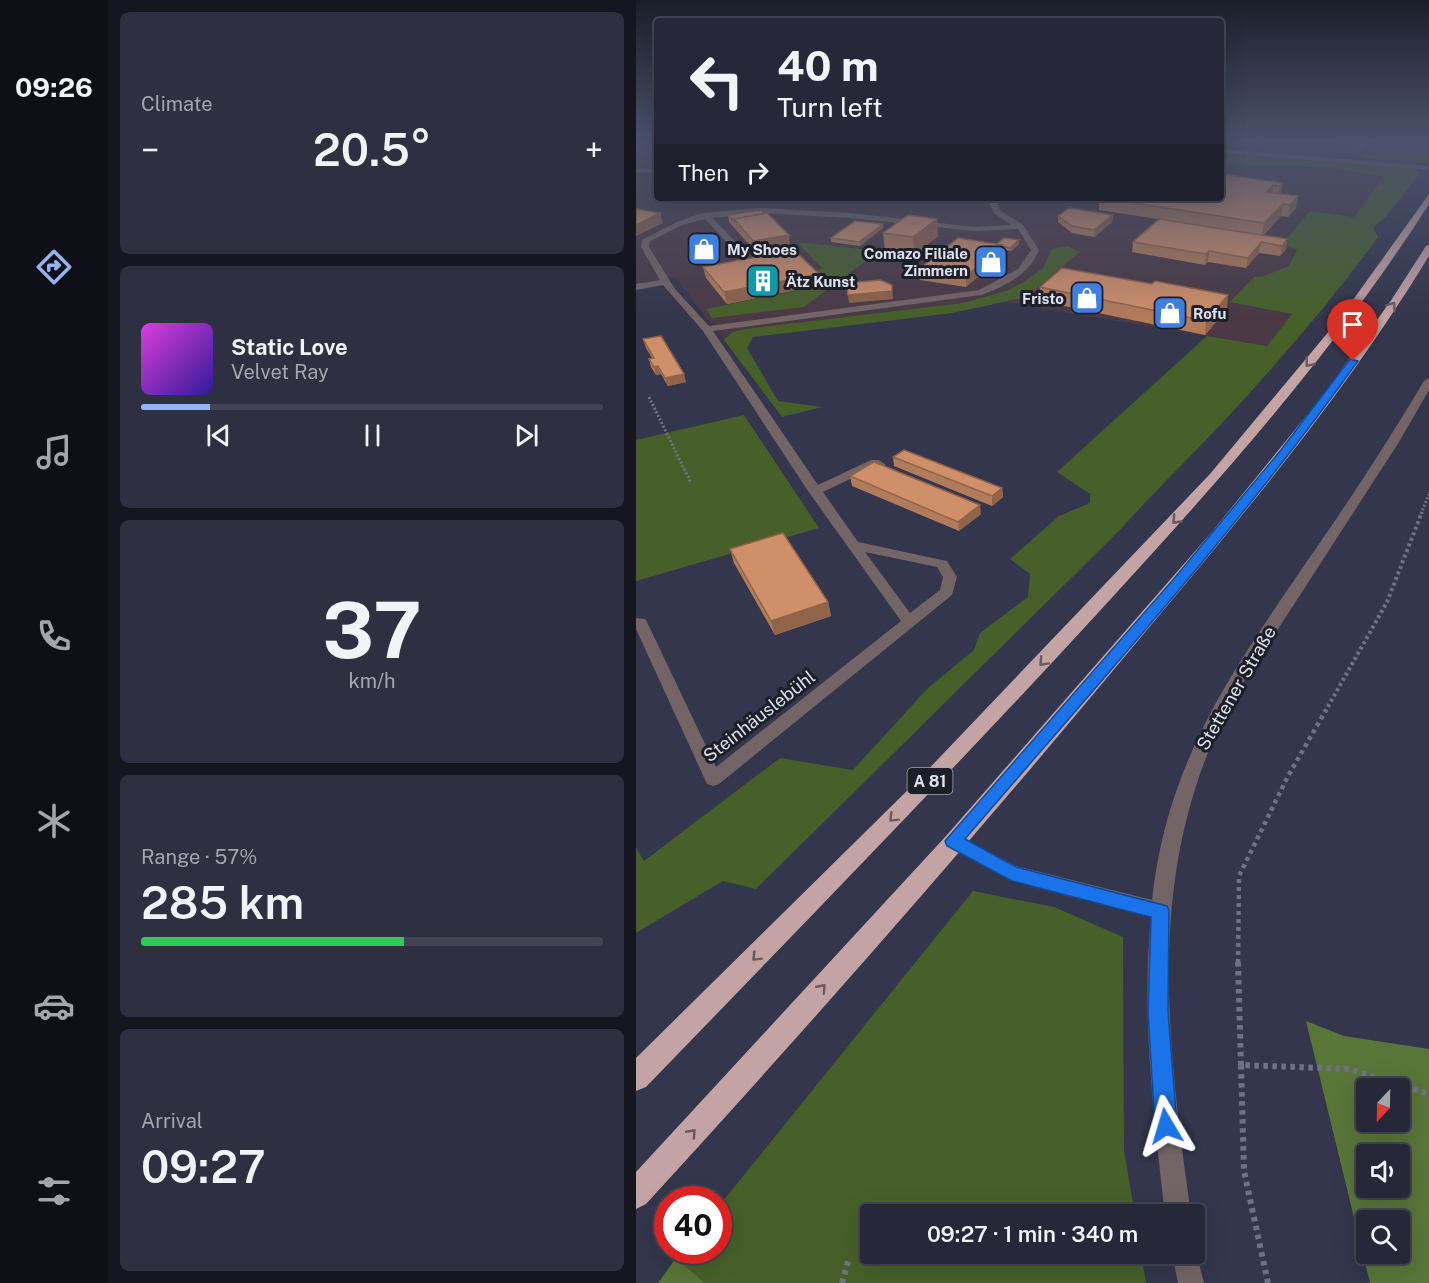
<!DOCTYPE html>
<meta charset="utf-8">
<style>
:root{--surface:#262839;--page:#2e3041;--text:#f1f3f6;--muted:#a4a6ae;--line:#424453;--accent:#95b2f1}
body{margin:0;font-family:"Public Sans",sans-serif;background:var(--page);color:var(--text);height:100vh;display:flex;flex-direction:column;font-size:22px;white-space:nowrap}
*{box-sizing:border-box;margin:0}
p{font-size:20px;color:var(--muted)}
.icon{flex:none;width:33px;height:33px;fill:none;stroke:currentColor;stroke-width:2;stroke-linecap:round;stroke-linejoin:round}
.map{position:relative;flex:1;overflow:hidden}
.details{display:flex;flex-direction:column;gap:12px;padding:12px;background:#15161f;width:528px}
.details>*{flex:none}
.top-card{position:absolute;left:18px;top:18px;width:570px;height:183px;border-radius:6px;box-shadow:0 6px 24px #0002,0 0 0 2px var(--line);background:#262839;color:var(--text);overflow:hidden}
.needle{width:39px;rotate:202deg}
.controls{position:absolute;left:720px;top:1078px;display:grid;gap:12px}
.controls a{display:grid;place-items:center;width:54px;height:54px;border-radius:6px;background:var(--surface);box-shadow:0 6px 24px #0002,0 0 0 2px var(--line);font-size:30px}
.speed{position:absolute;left:18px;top:1186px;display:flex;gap:12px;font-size:30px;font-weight:700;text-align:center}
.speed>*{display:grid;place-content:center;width:78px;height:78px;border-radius:50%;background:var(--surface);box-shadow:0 6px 24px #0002,0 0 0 2px var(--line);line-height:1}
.speed .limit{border:9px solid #d22;background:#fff;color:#111}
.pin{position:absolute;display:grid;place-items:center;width:51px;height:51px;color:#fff;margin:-62px -26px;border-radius:50% 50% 50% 0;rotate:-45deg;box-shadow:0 0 6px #0007}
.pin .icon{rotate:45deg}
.me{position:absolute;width:66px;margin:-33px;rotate:353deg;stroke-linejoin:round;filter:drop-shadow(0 0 4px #0008)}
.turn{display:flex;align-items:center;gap:21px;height:126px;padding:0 24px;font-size:27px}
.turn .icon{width:78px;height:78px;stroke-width:2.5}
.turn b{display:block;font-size:42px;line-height:51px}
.then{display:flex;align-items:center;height:57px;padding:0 24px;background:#0003;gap:12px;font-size:22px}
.big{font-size:45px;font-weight:600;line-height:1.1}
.details .tile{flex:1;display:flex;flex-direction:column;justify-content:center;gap:9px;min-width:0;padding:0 21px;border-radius:9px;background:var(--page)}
.details .dial{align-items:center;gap:0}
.dial b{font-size:78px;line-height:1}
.song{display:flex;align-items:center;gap:18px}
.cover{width:72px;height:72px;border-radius:9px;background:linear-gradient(135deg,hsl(300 70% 55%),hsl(250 70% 35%))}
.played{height:6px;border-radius:3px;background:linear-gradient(90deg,var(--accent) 15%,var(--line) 15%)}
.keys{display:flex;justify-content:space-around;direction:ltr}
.heat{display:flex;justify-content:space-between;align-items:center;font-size:33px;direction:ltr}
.charge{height:9px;border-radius:4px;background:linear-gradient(90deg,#34c759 57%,var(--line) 0)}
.trip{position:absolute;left:224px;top:1204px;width:345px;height:60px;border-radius:6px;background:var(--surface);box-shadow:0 6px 24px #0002,0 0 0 2px var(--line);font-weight:600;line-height:60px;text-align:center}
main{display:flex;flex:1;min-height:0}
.tab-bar{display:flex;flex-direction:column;width:108px;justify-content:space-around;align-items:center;background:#0f1017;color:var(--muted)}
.tab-bar .icon{width:42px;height:42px}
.tab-bar .active{color:var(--accent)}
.tab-bar b{font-size:27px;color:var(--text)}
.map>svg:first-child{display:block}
.commercial{fill:#4a3944}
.green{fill:#476029}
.forest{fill:#597538;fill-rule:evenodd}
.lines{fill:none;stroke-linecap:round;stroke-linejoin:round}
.path-far3{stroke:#6f7285;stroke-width:3;stroke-dasharray:2 2;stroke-linecap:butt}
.path-far2{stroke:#6f7285;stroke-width:4;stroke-dasharray:3 3;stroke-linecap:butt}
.path-far1{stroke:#6f7285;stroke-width:4.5;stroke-dasharray:4 4;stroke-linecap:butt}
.path{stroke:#6f7285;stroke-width:6;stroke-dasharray:4.5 4.5;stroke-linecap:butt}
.minor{fill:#736566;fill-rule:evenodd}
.highway{fill:#c4a3a4;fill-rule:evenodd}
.wall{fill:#b27b5a}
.shaded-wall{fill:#91644a}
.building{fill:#cf8f69;stroke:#91644a;stroke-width:1.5}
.oneway{stroke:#685a60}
.route{fill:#1a73e8;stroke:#114b97;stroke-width:1.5}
.labels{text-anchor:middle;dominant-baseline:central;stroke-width:6;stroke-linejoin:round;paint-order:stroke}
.far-poi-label{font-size:15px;font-weight:bold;fill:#dee1ef;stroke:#1d1e28;text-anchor:start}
.shield{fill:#1d1e28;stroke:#a4a6b3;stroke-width:1.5}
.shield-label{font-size:16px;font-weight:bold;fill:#dee1ef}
.street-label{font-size:18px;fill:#dee1ef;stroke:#1d1e28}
</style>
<main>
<nav class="tab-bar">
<b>09:26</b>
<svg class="icon active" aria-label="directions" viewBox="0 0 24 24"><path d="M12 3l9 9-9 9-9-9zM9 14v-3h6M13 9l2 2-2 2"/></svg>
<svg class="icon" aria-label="music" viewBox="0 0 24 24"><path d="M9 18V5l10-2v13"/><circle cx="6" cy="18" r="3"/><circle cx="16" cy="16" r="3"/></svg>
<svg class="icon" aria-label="phone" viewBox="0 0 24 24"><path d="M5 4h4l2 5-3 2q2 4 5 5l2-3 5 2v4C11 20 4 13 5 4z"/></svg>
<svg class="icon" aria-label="climate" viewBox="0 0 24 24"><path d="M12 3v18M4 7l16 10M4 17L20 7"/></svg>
<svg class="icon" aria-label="car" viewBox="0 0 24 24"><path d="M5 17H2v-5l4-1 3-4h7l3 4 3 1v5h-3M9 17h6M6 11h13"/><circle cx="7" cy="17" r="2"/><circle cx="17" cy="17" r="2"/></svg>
<svg class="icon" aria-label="filters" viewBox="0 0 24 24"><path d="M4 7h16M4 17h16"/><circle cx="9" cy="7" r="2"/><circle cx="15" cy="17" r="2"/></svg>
</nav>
<section class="details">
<div class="tile"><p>Climate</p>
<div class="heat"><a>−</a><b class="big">20.5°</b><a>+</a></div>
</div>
<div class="tile">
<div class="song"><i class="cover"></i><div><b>Static Love</b><p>Velvet Ray</p></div></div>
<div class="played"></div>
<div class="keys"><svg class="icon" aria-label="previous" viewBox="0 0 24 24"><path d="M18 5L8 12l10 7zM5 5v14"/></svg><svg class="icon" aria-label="pause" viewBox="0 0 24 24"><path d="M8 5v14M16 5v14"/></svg><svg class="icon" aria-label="next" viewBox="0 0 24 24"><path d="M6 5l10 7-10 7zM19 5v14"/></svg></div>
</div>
<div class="tile dial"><b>37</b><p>km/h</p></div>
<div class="tile"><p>Range · 57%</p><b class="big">285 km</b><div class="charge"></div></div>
<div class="tile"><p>Arrival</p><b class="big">09:27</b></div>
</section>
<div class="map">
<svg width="793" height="1283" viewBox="0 0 793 1283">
<rect width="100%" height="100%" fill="#33364c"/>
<!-- commercial -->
<g class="commercial">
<path d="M0,140H21V166L0,167Z"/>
<path d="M585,140H740L744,141L725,158L585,148Z"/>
<path d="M585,164L696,168L747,177L718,217L674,211L647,244L661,250L653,266L628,276L595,302L656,314L631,346L367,302L316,313L88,340L39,277L0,284V173L21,172V198H585Z"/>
</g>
<!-- green -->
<g class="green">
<path d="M740,140H793V161L791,163L725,158L743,141Z"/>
<path d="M585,154L772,168L785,172L749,218L737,227L742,237C702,292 657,345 611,396C570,442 525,484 484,530L120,889L87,881L0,933V848L8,861L144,758L217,770L292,688L338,650L344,633L392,597L394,574L374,559L423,516L454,503V494L421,472L571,336L631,346L656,314L594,302L618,277L628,276L653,266L661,250L646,244L674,211L718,217L747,177L696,168L585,164Z"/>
<path d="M161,242L243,251L168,307L76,318L70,309L189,285L178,272L186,268Z"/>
<path d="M432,246L444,252L390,297L316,313L117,337L111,348L142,401L186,407L146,417L88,340L97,332L110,329L327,303L373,290L389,281L407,268L416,249Z"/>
<path d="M108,415L183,528L0,581V440Z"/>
<path d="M337,891L418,907L487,937L488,1150L499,1215H234V1254H505L510,1283H69L40,1258L46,1251H82L83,1206Z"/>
</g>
<!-- forest -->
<g class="forest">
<path d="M670,1021L708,1036L793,1049V1283H734ZM730,1089H764V1122H730ZM730,1155H764V1188H730ZM730,1221H764V1254H730Z"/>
<path d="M40,1258L69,1283H22Z"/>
</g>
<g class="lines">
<!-- path-far3 -->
<g class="path-far3">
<path d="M13,397L55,483"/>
<path d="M785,514L793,494"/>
</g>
<!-- path-far2 -->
<path class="path-far2" d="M689,712L751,602L786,512"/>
<!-- path-far1 -->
<path class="path-far1" d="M602,963L603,876L651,778L690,710"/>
<!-- path -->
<g class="path">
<path d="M602,962L605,1065"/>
<path d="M206,1283L213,1258"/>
<path d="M632,1283L608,1171L605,1065L713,1069L793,1094"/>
</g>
<!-- minor -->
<g class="minor">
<path d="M649,140H655L651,144Z"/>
<path d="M725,140L733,142L725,150L722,148L727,142Z"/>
<path d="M585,149L793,166V170L585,153Z"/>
<path d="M21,168V172L0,173V169Z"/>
<path d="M350,198H358L365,211L387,225L403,250C394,274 368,287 345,295L77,331L182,485L235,460H243L250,465L244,469L239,467L187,492L222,542L311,561L321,577L316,595L83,784L77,786L71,784L0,629V618L9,619L11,622L80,767L265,621L172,491L67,331L27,285L0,290V284L24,280L5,247L6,240L41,222L66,213L124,208L214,213L338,227L376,225L359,214ZM124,213L214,218L338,231L382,229L395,250L382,269L343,290L73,326L39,289L13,247L14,241L46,225L69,219L100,252H106V248L76,218ZM229,552L301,567L307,577L304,590L274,613Z"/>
<path d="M793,378V390L763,442L600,694C507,861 530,1034 555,1215H529C518,1117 505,1016 515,917L376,881L310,846L308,841L310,836L317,833L380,866L516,900C531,760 597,670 674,557C714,500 752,441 788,381Z"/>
<path d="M558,1245L568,1283H542L536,1254H558Z"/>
</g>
<!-- highway -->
<g class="highway">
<path d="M793,194V204C695,358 572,493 449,627C305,783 157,935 10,1087L0,1091V1058L284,778L574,474L704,318Z"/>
<path d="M793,245V256C706,399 598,526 490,655C335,842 174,1025 10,1204L0,1209V1172L310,836L575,533L688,394L756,299L790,246Z"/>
</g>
</g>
<!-- wall -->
<g class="wall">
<path d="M617,140H629V144L617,143Z"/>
<path d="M673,140H724L723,145Z"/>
<path d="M647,183L645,194L662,196L660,208L652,217L645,216L628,235L651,239L650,249L644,256L623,253L610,268L572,262L569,265L496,252L497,242L522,219L463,210V198H585Z"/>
<path d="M97,198H245L175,203H98Z"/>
<path d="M92,215L154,245L119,251L93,222Z"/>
<path d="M477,215L476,222L458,237L436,233L422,222V216Z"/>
<path d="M247,228L224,246L195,242V238Z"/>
<path d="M247,233L302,236L278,255L249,251Z"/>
<path d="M383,240V244L375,251L367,250V255L330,287L284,280L283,269L361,244Z"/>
<path d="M67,267L183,274L184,285L91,304L70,278Z"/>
<path d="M516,284L591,309L569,335L404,301V287Z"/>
<path d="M7,339L50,382L32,386L25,374L20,375L15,367L13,359L16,358L10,348Z"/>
<path d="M257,457L366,488L367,497L356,506L258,466Z"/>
<path d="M214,476L345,514L323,531L216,486Z"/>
<path d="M94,549L192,602L195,616L139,635L98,563Z"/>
</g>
<!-- shaded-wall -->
<g class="shaded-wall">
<path d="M1,140L3,145L1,156L0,146Z"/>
<path d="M647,183L645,194L642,198L644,186Z"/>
<path d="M637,185L636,197L631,192Z"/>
<path d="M662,196L660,208L652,217L654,205Z"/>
<path d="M174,198H245L175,203Z"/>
<path d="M647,204L645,216L626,236L628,223Z"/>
<path d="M24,213L27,223L0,236V225Z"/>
<path d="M477,215L476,222L458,237V230Z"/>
<path d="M301,219L302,236L278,255L277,237Z"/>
<path d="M247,224V228L224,246L223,242Z"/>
<path d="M153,235L154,245L119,251L117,241Z"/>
<path d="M651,239L650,249L644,256L646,246Z"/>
<path d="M383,240V244L375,251L374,248Z"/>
<path d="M625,242L623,253L610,268L612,258Z"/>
<path d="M367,245V255L330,287V276Z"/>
<path d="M573,251L572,262L569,265L570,254Z"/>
<path d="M183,274L184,285L91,304L88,292Z"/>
<path d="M256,285L257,299L213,303L212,295Z"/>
<path d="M592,295L591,309L569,335L570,321Z"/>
<path d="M22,366L25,374L20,375L18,367Z"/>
<path d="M48,374L50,382L32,386L29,378Z"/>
<path d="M366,488L367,497L356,506V496Z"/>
<path d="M344,505L345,514L323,531L322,522Z"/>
<path d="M192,602L195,616L139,635L135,621Z"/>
</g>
<!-- building -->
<g class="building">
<path d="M585,174L647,183L644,186L637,185L631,192L662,196L654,205L647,204L628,223L466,198H585Z"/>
<path d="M433,208L477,215L458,230L436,226L422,216Z"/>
<path d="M0,209L24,213L0,225Z"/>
<path d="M125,210L129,214L98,219L99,222L92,215Z"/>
<path d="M131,213L153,235L117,241L98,219Z"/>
<path d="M272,215L301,219L277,237L247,233Z"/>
<path d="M523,219L651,239L646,246L625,242L612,258L573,251L570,254L497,242Z"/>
<path d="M219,221L247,224L223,242L195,238Z"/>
<path d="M322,238L367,245L330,276L283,269Z"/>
<path d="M368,238L383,240L374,248L367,246V245L361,244Z"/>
<path d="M158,250L183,274L88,292L67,267Z"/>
<path d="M426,268L516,284L519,281L592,295L570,321L404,287Z"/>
<path d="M244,280L256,285V291L212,295L211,287L222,282Z"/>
<path d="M25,336L48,374L29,378L22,366L18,367L13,359L18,358L7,339Z"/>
<path d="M268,450L366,488L356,496L257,457Z"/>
<path d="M238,462L344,505L322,522L214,476Z"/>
<path d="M147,533L192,602L135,621L94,549Z"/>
</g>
<!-- one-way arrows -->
<defs><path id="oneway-chevron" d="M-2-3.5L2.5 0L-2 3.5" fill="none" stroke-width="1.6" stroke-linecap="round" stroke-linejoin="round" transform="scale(1.5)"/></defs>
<g class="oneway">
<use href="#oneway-chevron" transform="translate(756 306) rotate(-55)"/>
<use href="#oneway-chevron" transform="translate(673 363) rotate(128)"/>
<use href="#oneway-chevron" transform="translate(540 520) rotate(133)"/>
<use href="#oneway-chevron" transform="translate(407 662) rotate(133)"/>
<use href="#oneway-chevron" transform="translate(257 818) rotate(135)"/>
<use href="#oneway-chevron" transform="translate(120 957) rotate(135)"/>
<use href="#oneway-chevron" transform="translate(186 988) rotate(-48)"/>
<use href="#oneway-chevron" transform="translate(56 1133) rotate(-48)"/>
</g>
<!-- sky -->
<linearGradient id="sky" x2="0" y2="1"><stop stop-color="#1c1e2a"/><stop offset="0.44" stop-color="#4a526c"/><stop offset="1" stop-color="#4a526c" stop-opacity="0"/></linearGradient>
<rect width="793" height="319" fill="url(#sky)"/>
<!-- route -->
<path class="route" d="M714,359L722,361C602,529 463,683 329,839L380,867L531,906L533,911L532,1012L541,1126L538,1134L530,1137L523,1134L519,1126L512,1012L515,917L376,881L311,846L309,841L536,581L645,450Z"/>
<!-- icons -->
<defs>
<g id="shop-square" transform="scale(1.725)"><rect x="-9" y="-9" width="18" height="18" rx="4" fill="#3f7fe0" stroke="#1d1e28"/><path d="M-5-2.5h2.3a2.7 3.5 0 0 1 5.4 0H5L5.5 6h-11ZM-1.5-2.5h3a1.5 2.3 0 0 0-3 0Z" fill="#fff"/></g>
<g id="building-square" transform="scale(1.725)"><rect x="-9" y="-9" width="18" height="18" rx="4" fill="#0f9aa8" stroke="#1d1e28"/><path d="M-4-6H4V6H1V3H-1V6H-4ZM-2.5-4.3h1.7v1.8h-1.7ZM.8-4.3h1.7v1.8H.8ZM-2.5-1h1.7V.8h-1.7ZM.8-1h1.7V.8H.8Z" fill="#fff"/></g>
</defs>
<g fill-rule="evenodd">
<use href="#shop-square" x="68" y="249"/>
<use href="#shop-square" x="355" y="262"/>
<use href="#building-square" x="127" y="281"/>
<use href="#shop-square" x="451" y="298"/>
<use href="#shop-square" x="534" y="313"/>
</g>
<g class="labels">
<!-- far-poi labels -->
<g class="far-poi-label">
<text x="91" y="249">My Shoes</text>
<text x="332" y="253" text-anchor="end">Comazo Filiale<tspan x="332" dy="17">Zimmern</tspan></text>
<text x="150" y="281">Ätz Kunst</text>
<text x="428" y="298" text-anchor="end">Fristo</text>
<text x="557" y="313">Rofu</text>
</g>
<!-- shield labels -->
<rect class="shield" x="271.5" y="768" width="45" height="26" rx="4.5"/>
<g class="shield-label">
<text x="294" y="781">A 81</text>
</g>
<!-- street labels -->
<g class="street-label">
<text transform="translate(600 688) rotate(-60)">Stettener Straße</text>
<text transform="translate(123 716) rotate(-38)">Steinhäuslebühl</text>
</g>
</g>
</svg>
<div class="controls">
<a><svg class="needle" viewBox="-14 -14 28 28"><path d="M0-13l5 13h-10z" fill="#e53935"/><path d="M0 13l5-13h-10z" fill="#a4a6ae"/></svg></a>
<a><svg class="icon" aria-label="sound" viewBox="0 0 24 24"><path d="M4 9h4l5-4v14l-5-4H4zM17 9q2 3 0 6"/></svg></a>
<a><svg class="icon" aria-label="search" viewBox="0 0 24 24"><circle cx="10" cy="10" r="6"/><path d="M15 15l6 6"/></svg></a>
</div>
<div class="speed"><div class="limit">40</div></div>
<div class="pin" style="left:717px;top:361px;background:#d93025"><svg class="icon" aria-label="arrive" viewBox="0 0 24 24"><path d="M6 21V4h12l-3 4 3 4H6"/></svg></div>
<svg class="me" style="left:530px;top:1126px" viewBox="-20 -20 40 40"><path d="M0-17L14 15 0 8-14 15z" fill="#1a73e8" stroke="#fff" stroke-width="4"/></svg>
<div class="trip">09:27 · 1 min · 340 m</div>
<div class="top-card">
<div class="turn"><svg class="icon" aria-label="left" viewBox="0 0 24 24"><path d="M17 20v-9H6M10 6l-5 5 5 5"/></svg><div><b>40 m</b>Turn left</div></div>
<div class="then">Then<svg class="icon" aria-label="right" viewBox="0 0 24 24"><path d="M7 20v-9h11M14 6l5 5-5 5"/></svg></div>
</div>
</div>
</main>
